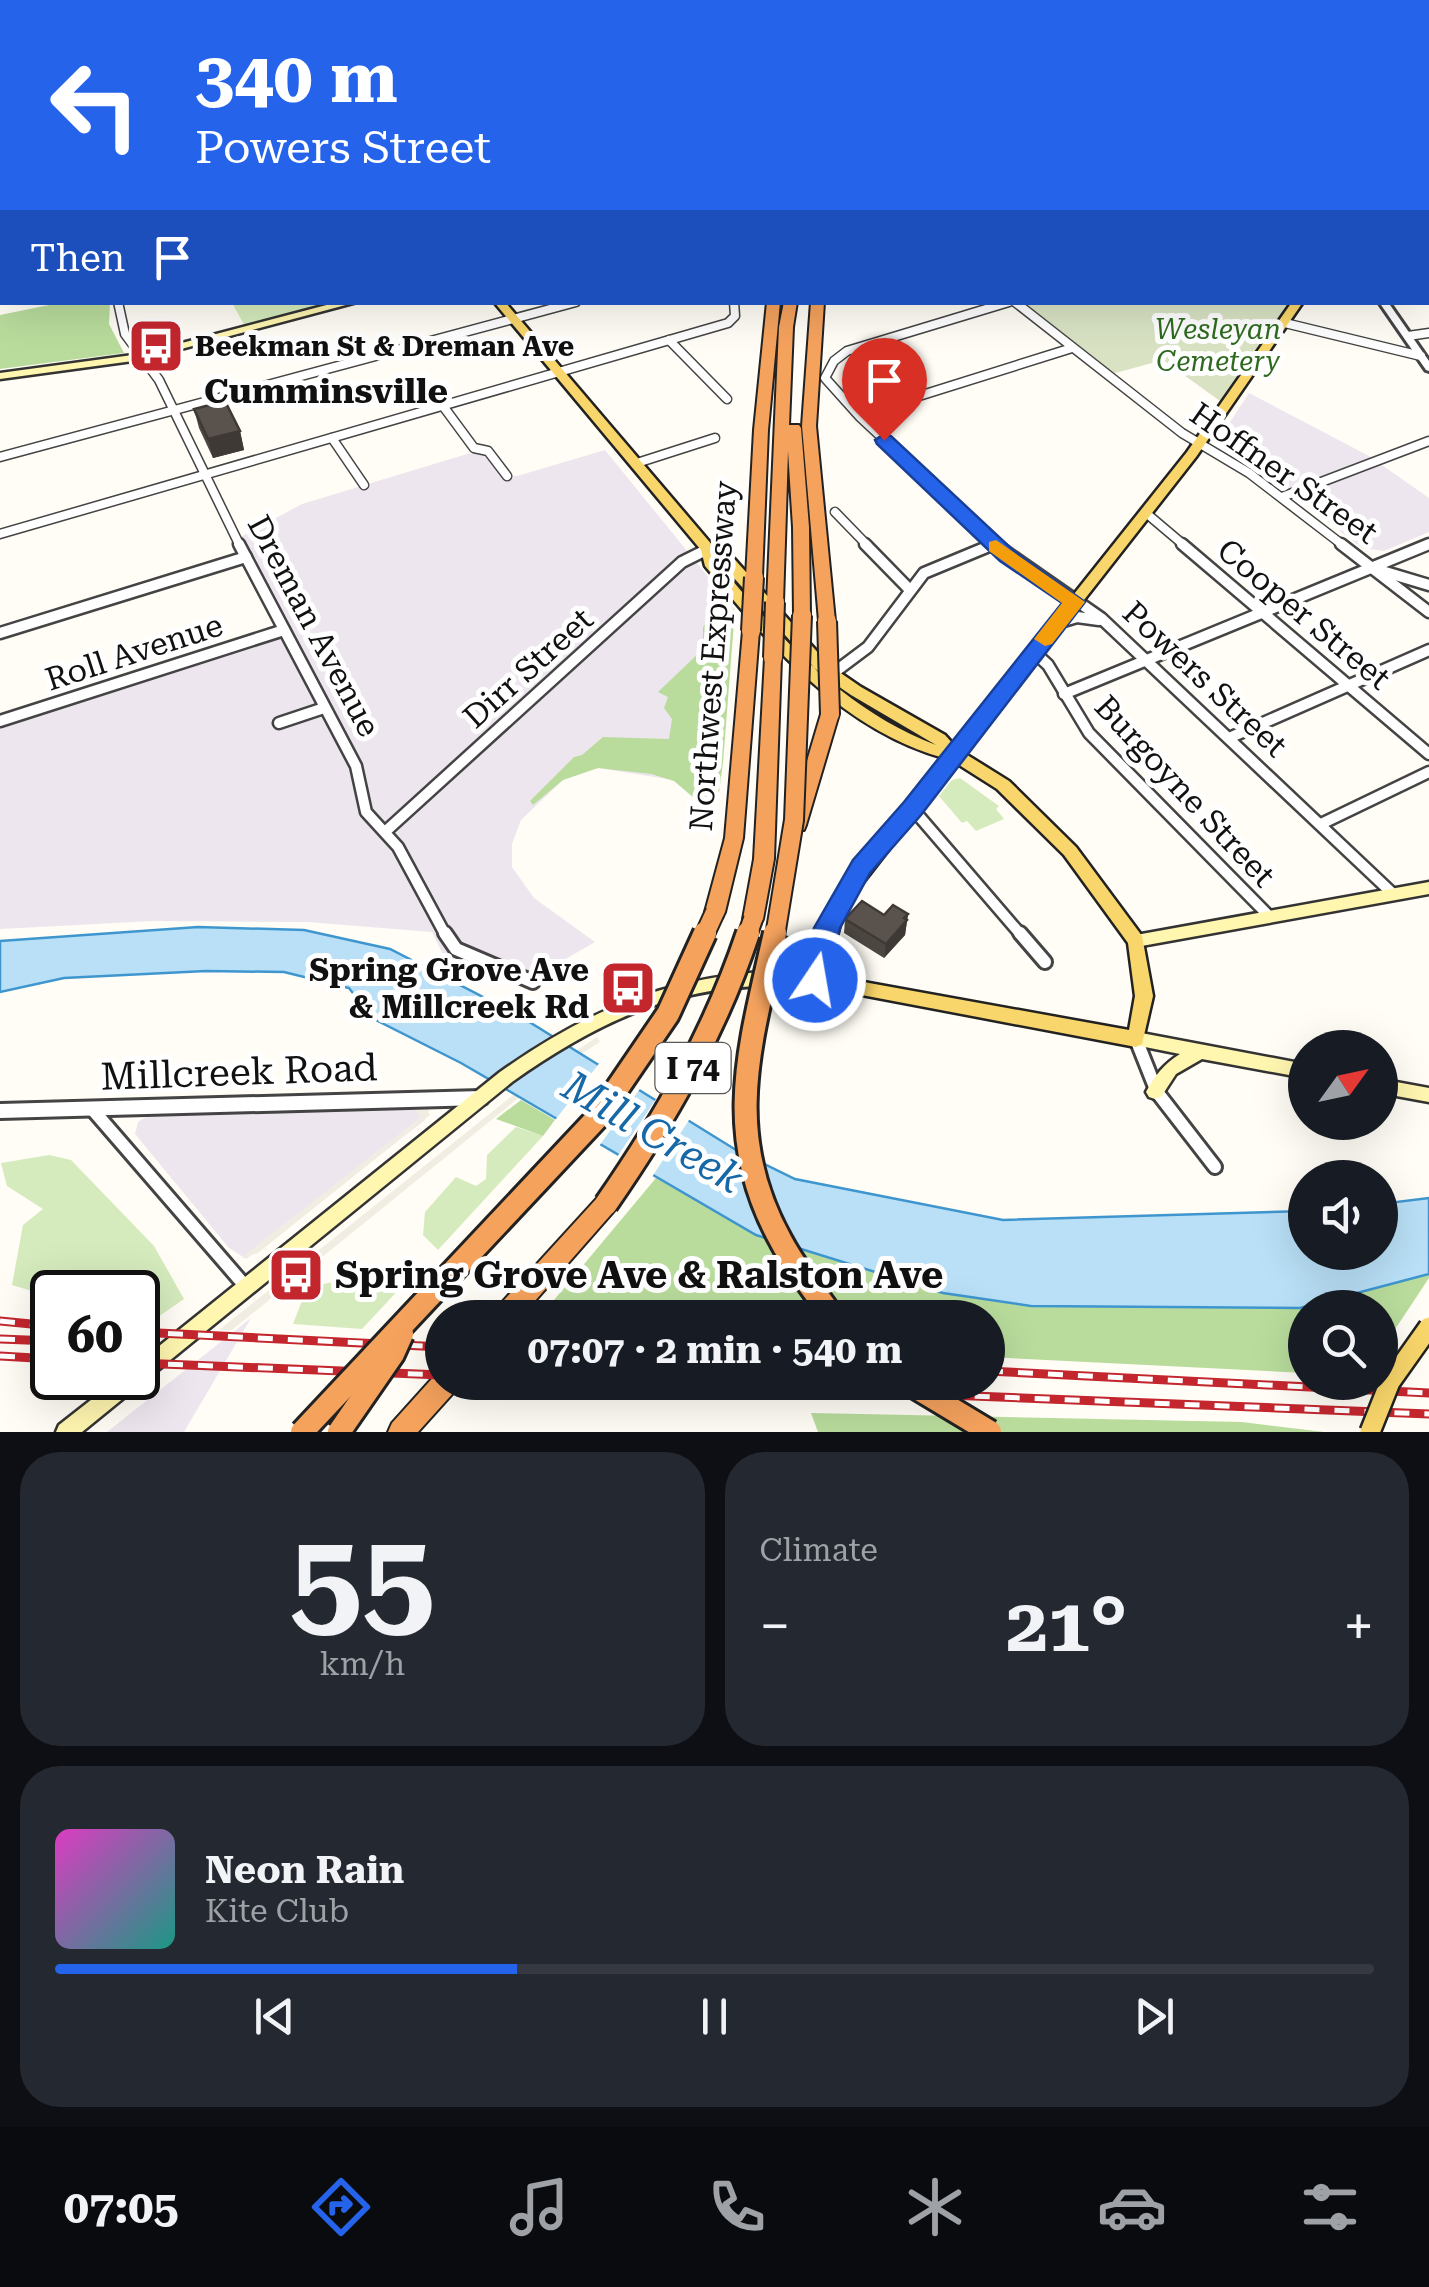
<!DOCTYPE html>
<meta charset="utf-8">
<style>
:root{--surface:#171b24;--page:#242831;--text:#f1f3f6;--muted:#9ea1a6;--line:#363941;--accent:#2563eb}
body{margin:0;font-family:"Roboto Serif",serif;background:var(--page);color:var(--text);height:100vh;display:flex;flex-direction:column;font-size:38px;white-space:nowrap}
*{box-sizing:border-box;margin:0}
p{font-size:32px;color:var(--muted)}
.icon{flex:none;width:55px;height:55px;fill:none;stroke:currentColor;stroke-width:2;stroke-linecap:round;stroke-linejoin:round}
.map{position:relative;height:1432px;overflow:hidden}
.side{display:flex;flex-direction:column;gap:20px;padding:20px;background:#0d0f14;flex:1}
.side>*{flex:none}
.hud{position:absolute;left:0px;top:0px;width:1430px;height:305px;box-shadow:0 10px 40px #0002;background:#2563eb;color:#fff;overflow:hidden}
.needle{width:65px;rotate:57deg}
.fabs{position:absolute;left:1288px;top:1030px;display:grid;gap:20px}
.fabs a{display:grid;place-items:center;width:110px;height:110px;border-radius:50%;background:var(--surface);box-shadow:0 10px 40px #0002;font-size:50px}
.speed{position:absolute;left:30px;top:1270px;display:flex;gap:20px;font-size:50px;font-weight:700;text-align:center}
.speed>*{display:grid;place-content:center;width:130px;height:130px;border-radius:50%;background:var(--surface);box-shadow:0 10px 40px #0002;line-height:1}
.speed .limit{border:5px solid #111;border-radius:15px;background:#fff;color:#111}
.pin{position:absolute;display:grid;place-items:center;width:85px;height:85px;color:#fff;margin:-102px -42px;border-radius:50% 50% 50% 0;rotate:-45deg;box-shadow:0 0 10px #0007}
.pin .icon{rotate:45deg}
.me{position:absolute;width:110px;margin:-55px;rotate:12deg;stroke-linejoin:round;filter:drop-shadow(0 0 8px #0008)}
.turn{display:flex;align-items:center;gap:35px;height:210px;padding:0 30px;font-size:45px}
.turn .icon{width:130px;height:130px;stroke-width:2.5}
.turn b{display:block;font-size:70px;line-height:85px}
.then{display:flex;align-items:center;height:95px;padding:0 30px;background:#0003;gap:20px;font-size:38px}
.big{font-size:75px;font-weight:700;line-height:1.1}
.side .card{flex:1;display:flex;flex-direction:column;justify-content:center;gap:15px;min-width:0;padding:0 35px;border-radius:40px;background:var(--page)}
.side .dial{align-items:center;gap:0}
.dial b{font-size:130px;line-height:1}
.song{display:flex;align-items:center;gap:30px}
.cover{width:120px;height:120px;border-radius:15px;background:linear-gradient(135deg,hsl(310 70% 55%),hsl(170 70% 35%))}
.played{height:10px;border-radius:5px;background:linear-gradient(90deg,var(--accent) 35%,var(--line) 35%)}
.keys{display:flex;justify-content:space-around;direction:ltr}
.heat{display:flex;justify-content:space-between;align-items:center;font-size:55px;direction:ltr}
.side .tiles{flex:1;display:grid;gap:20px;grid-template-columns:1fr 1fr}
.card:last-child{grid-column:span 2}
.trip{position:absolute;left:425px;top:1300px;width:580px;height:100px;border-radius:50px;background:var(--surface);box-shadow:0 10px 40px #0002;font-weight:700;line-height:100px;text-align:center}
.dock{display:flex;height:160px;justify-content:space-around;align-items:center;background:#090b0e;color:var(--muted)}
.dock .icon{width:70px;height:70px}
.dock .current{color:var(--accent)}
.dock b{font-size:45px;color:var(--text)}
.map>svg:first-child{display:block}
.industrial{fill:#eee6ef}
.green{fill:#d5ebbd}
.forest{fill:#b9dc9c}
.cemetery{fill:#d9e3c4}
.plaza{fill:#f1ede2}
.water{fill:#b9e0f7;stroke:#3f96cf;stroke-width:2.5}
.pier{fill:#fffdf5}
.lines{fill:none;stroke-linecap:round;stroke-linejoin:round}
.minor-far2-casing{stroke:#444;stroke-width:11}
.minor-far1-casing{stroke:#444;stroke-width:15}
.minor-casing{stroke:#444;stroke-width:18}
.tertiary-casing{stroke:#444;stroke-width:6}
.secondary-casing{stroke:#333;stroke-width:5}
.primary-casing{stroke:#222;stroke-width:5}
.motorway-casing{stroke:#222;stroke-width:4}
.minor-far2{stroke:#fff;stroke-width:8}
.minor-far1{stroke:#fff;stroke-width:10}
.minor{stroke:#fff;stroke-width:12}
.tertiary{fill:#fff;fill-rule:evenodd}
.secondary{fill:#fff6b0;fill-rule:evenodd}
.primary{fill:#f9d66b;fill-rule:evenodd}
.motorway{fill:#f5a25d;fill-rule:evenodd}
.rail-casing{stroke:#c4262e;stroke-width:9}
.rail{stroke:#fff;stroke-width:5;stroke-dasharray:15;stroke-linecap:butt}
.primary-bridge-casing{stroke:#222;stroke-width:24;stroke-linecap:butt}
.motorway-bridge-far1-casing{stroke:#222;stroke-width:22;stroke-linecap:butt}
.motorway-bridge-casing{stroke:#222;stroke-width:28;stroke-linecap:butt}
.primary-bridge{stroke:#f9d66b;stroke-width:19}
.motorway-bridge-far1{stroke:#f5a25d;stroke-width:18}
.motorway-bridge{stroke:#f5a25d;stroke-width:22}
.wall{fill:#4d4742}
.shaded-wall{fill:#3f3936}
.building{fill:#5a524d;stroke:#3f3936;stroke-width:2.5}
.route{fill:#2563eb;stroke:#184099;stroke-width:2.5}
.slow{fill:#f59e0b}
.labels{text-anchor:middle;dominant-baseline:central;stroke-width:10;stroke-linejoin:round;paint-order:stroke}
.far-park-label{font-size:28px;font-style:italic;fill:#2f6b1f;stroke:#fff}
.far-poi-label{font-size:28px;font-weight:bold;fill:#111;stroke:#fff;text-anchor:start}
.shield{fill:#fff;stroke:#585858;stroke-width:2.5}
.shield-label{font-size:30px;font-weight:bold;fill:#111}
.street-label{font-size:32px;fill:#111;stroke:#fff}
.poi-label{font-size:32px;font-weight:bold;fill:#111;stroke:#fff;text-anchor:end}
.far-district-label{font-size:35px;font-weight:bold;fill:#111;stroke:#fff}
.near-street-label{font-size:38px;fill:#111;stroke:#fff}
.near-poi-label{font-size:38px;font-weight:bold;fill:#111;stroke:#fff;text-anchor:start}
.near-water-label{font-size:42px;font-style:italic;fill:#1768a6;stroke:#fff}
</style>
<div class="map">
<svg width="1429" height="1432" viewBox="0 0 1429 1432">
<rect width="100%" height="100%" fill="#fffdf5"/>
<!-- industrial -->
<g class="industrial">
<path d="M1249,393L1369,456L1429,498V532L1384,551L1362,548L1219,439Z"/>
<path d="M605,450L736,611L667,779L598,768L563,780L521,820L512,844V867L534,898L595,942L543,972L535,988L449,967L432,932L307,922L154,921L0,929V721L284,630L237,539L302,504L467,454L488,451L506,476H517Z"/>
<path d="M421,1105L429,1110L425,1120L246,1259L229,1248L135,1134L138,1122L149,1115Z"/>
<path d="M251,1318L184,1432H107Z"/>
</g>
<!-- green -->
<g class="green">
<path d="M344,302L247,330L232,303Z"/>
<path d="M960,778L999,806L996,809L1004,819L976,831L967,821L962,823L939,796L952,780Z"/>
<path d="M516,1127L543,1136L438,1250L423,1235L425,1212L456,1177L476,1186L486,1179L487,1155Z"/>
<path d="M49,1155L71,1160L154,1246L184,1299L155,1319L138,1316V1292H52V1297L12,1285L23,1225L43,1209L7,1186L1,1163Z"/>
<path d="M333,1282L403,1285L362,1329L293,1324L307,1288Z"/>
</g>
<!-- forest -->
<g class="forest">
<path d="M364,0H847L297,2Z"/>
<path d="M64,302L110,303L109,324L124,353L0,369V315Z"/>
<path d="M721,609H735L723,763L718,800L708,810L674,781L651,774L598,768L563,780L533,805L530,801L574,757L582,755L603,737L669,739L672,719L664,708L668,697L658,692L703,649V627Z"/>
<path d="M521,1100L555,1120L543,1136L496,1119Z"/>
<path d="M656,1178L756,1235L943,1293L1031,1306L1300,1308L1429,1274V1278L1380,1352V1308H1305V1373L988,1357V1318H539Z"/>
<path d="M811,1413L1242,1422L1324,1432H818Z"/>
</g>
<!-- cemetery -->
<path class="cemetery" d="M1015,303H1298L1227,406L1163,360L1108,375Z"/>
<!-- plaza -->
<g class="plaza">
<path d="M597,1037L600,1042L542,1079L232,1330H219L533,1079Z"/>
<path d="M411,1105L425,1106L430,1115L258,1253L241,1258L421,1117Z"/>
</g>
<!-- water -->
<path class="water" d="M198,927L304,930L390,949L518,1015L736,1150L795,1179L1003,1220L1305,1211V1252H1380V1204L1429,1198V1274L1300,1308L1031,1306L943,1293L756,1235L461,1063L372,1018L349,988L284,972L206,971L64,978L0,992V941Z"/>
<!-- pier -->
<g class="pier">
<path d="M601,1061L642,1086L597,1149L552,1124Z"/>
<path d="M658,1096L691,1117L650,1180L615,1160Z"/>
</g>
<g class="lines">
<!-- minor-far2 casing -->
<g class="minor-far2-casing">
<g id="minor-far2">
<path d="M118,302L125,334L159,380L240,546"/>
<path d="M1015,302L1182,433L1249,473L1344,546"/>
<path d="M1285,323L1421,356"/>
<path d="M1408,336L1429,333"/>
<path d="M669,340L727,399"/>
<path d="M903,401L1072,348"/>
<path d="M443,406L474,448L488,451L507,476"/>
<path d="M332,438L364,485"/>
<path d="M0,457L576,302"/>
<path d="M637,463L715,438"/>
<path d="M1282,497L1429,441"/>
<path d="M835,512L868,546"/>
<path d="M1146,513L1185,546"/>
<path d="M0,534L728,323L735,316L734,302"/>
<path d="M989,546L994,544"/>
<path d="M998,546L860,417L825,378L834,361L847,351L1009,302"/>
<path d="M1424,546L1429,544"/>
</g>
</g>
<!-- minor-far1 casing -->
<g class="minor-far1-casing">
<g id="minor-far1">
<path d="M239,544L356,766L366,812L398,847L446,936"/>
<path d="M865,544L910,590"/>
<path d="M995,544L1101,618L1391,892"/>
<path d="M1182,544L1429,754"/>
<path d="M1341,544L1429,612"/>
<path d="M1382,571L1429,585"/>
<path d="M1057,623L1077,617L1099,620"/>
<path d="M0,633L246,557"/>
<path d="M1034,652L1048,665L1089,733L1268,915"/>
<path d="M828,677L868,647L924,573L994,544"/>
<path d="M1064,694L1429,544"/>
<path d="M0,721L284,630"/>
<path d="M279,723L324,708"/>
<path d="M1229,738L1429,650"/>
<path d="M912,808L1022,936"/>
<path d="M1321,824L1429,772"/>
<path d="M386,831L682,562L708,549"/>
</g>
</g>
<!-- minor casing -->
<g class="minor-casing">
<g id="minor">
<path d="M445,933L456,949L533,982"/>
<path d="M1020,933L1045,962"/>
<path d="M1136,1039L1157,1092L1215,1167"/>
<path d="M93,1110L246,1287"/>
</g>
</g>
<!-- tertiary casing -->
<g class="tertiary-casing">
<g id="tertiary">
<path d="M1345,0H1353L1355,2H1348Z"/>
<rect x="1428" y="52" width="1" height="5"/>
<rect x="1428" y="110" width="1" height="4"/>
<path d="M1379,302H1388L1429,361V371L1426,370Z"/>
<path d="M481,1091L486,1093L489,1098L486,1103L481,1105L0,1118V1104Z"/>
</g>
</g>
<!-- secondary casing -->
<g class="secondary-casing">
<g id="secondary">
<path d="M338,302H357L140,360L0,379V373L140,354Z"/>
<path d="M1429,882V894L1136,947L1130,945L1128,941L1130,937L1136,935Z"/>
<path d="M774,971L815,973L821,975L823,980L821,985L815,987C694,978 609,1013 512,1082L82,1432H56L59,1425L119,1378H138V1363L500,1072C588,1010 666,977 774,971Z"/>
<path d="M1136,1032L1305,1064V1078L1202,1059L1176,1074L1161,1097L1155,1099L1149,1097L1146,1092C1155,1075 1164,1064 1180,1054L1130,1044L1128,1039L1130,1034Z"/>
<path d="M1380,1079L1429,1088V1102L1380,1093Z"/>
</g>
</g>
<!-- primary casing -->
<g class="primary-casing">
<g id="primary">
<path d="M1082,0H1092L1090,2H1081Z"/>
<path d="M494,302H505L713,546L729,553L829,665L861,687L945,735L954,745L1187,452L1292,302H1303L1196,457L964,753L1009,781L1076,847L1142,936L1153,996L1142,1044L1136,1047L809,985L806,980C813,952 821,925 834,899C862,847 907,804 944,758C842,730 769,644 705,566L701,550ZM716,558L819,673L851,695L936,745C844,710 778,636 717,562ZM956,763L997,789L1064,855L1128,943L1135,996L1129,1030L825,975L840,925L858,889Z"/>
</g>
</g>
<!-- motorway casing -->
<g class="motorway-casing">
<g id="motorway">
<path d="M865,0H875V2H866Z"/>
<path d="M883,0H893L894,2H885Z"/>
<path d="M932,0H942L944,2H934Z"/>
<path d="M955,0H968L970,2H958Z"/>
<path d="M767,302H780L768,430L762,577L754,582L746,577L754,430Z"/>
<path d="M784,302H797L793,327L789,425H799L801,428L809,527L810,615L802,620L794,615L793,527L788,451L783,602L775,607L767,602L779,327Z"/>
<path d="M811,302H824L816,426L835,621L827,626L819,621L802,426Z"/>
<path d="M751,625L759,631L743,838L725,912L722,918L715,920L708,918L705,912L725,838L743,631Z"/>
<path d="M773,652L781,658L774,859L763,919L760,925L753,927L746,925L743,919L754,859L765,658Z"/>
<path d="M830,708L839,714L806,825L804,830H790L788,825L821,714Z"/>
<path d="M606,1193L614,1197L617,1204L614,1211L520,1318H492L495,1310L598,1197Z"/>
<path d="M442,1371V1382H458L455,1391L418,1432H388L392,1423L437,1373Z"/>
</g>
</g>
<!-- minor-far2 -->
<use href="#minor-far2" class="minor-far2"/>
<!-- minor-far1 -->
<use href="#minor-far1" class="minor-far1"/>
<!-- minor -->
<use href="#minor" class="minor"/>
<!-- tertiary -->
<use href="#tertiary" class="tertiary"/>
<!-- secondary -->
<use href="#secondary" class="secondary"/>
<!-- primary -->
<use href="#primary" class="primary"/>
<!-- motorway -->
<use href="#motorway" class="motorway"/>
<!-- rail casing -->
<g class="rail-casing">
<g id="rail">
<path d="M0,1321L52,1326"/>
<path d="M138,1332L442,1347"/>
<path d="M0,1339L52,1341"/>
<path d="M0,1356L52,1359"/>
<path d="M138,1363L442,1375"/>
<path d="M988,1371L1429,1393"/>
<path d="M615,1382L1429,1414"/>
</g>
</g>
<!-- rail -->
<use href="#rail" class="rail"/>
<!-- primary-bridge casing -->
<g class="primary-bridge-casing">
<path id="primary-bridge" d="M1370,1432L1390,1382L1429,1327"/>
</g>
<!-- motorway-bridge-far1 casing -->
<g class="motorway-bridge-far1-casing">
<g id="motorway-bridge-far1">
<path d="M827,621L830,714"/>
<path d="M751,631L754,577"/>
<path d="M773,658L775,602"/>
<path d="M704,936L715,912"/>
<path d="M747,936L753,919"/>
<path d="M775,936L794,820L802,615"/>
</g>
</g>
<!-- motorway-bridge casing -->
<g class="motorway-bridge-casing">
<g id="motorway-bridge">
<path d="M775,933C750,1046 721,1133 781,1241C795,1268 816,1293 833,1318"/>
<path d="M606,1204C665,1119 715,1032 748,933"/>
<path d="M907,1382L990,1432"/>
<path d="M302,1432L597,1118L668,1014L705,933"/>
<path d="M339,1432L393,1354L402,1334"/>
</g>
</g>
<!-- primary-bridge -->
<use href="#primary-bridge" class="primary-bridge"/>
<!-- motorway-bridge-far1 -->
<use href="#motorway-bridge-far1" class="motorway-bridge-far1"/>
<!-- motorway-bridge -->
<use href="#motorway-bridge" class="motorway-bridge"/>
</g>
<!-- wall -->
<g class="wall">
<path d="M194,409L240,431L244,450L213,458L199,428Z"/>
<path d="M908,914L905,935L884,958L844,933L845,919Z"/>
</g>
<!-- shaded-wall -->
<g class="shaded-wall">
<path d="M240,431L244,450L213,458L208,439Z"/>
<path d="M908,914L905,935L884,958L886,944Z"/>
</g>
<!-- building -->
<g class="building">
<path d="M225,401L240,431L208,439L194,409Z"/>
<path d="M862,901L884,915L893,905L908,914L904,918L907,920L886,944L845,919Z"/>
</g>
<!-- route -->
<path class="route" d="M884,434L891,436L1015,552L1085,602L921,815L870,873L840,928L829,980L825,988L815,991L806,988L802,980L814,928L853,860L904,802L1062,603L1000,561L877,444L875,440Z"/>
<!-- slow -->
<path class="slow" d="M996,540L1085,602L1052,644L1045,646L1034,639L1062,603L989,551V542Z"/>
<!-- icons -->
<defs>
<g id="bus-square" transform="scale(2.875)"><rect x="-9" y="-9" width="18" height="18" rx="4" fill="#c4262e" stroke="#fff"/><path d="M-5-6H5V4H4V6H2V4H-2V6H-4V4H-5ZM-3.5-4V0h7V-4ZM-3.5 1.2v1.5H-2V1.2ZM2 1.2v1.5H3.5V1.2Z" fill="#fff"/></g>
</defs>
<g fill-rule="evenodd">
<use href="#bus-square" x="156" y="346"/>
<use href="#bus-square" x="628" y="988"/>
<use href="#bus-square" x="296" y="1275"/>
</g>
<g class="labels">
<!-- far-park labels -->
<g class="far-park-label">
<text x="1218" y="329">Wesleyan<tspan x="1218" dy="32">Cemetery</tspan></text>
</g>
<!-- far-poi labels -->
<g class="far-poi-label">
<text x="195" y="346">Beekman St &amp; Dreman Ave</text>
</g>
<!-- shield labels -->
<rect class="shield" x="655.5" y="1043" width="75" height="50" rx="8"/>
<g class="shield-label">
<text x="693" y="1068">I 74</text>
</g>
<!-- street labels -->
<g class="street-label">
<text transform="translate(1284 473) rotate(35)">Hoffner Street</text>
<text transform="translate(1304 614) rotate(40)">Cooper Street</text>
<text transform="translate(314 626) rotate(62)">Dreman Avenue</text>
<text transform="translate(134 652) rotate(-18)">Roll Avenue</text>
<text transform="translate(713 656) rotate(-86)">Northwest Expressway</text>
<text transform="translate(528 668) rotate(-42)">Dirr Street</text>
<text transform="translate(1205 679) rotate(43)">Powers Street</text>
<text transform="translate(1185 791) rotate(47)">Burgoyne Street</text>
</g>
<!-- poi labels -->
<g class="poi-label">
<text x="589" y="970">Spring Grove Ave<tspan x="589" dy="37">&amp; Millcreek Rd</tspan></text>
</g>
<!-- far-district labels -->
<g class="far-district-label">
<text x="326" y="391">Cumminsville</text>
</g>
<!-- near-street labels -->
<g class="near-street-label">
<text transform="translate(239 1072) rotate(-2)">Millcreek Road</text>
</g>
<!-- near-poi labels -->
<g class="near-poi-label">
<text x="335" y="1275">Spring Grove Ave &amp; Ralston Ave</text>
</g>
<!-- near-water labels -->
<g class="near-water-label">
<text transform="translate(653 1132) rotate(30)">Mill Creek</text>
</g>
</g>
</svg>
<div class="fabs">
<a><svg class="needle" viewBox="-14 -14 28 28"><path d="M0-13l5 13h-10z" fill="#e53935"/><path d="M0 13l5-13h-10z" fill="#9ea1a6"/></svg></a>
<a><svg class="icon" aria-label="sound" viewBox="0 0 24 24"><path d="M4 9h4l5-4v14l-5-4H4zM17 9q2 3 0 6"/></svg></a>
<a><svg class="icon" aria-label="search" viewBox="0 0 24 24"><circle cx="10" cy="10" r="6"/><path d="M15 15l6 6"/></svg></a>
</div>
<div class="speed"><div class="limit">60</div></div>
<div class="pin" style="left:884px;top:440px;background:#d93025"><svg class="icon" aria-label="arrive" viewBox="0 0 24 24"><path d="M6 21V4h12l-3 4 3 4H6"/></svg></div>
<svg class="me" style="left:815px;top:980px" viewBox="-20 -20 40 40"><circle r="17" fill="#2563eb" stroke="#fff" stroke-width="3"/><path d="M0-11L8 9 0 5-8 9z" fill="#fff"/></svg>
<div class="trip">07:07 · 2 min · 540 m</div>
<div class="hud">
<div class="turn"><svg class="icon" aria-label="left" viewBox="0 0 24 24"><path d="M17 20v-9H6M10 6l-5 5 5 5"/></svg><div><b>340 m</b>Powers Street</div></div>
<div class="then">Then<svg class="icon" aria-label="arrive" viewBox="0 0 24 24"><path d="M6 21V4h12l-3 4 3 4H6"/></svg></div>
</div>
</div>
<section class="side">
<div class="tiles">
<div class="card dial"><b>55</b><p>km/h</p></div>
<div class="card"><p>Climate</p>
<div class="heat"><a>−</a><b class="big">21°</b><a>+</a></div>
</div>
<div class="card">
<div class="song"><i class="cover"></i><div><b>Neon Rain</b><p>Kite Club</p></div></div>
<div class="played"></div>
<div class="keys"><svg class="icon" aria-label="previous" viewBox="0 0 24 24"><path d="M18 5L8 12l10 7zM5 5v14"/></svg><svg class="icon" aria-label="pause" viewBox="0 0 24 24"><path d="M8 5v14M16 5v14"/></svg><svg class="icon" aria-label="next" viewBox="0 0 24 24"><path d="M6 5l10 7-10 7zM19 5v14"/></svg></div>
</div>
</div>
</section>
<nav class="dock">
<b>07:05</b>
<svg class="icon current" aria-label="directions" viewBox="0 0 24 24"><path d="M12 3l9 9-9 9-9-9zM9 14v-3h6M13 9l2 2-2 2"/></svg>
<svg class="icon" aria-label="music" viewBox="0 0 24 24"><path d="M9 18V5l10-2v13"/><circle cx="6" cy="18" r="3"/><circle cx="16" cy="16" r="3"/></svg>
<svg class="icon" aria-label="phone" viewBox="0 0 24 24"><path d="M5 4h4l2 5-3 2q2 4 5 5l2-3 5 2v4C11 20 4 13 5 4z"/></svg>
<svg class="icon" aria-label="climate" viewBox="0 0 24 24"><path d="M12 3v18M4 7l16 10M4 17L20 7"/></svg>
<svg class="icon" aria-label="car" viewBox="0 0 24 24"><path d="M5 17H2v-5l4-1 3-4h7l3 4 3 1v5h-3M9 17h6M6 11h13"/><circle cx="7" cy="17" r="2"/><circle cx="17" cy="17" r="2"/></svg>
<svg class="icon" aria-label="filters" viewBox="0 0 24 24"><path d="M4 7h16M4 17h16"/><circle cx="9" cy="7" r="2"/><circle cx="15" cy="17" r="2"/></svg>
</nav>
